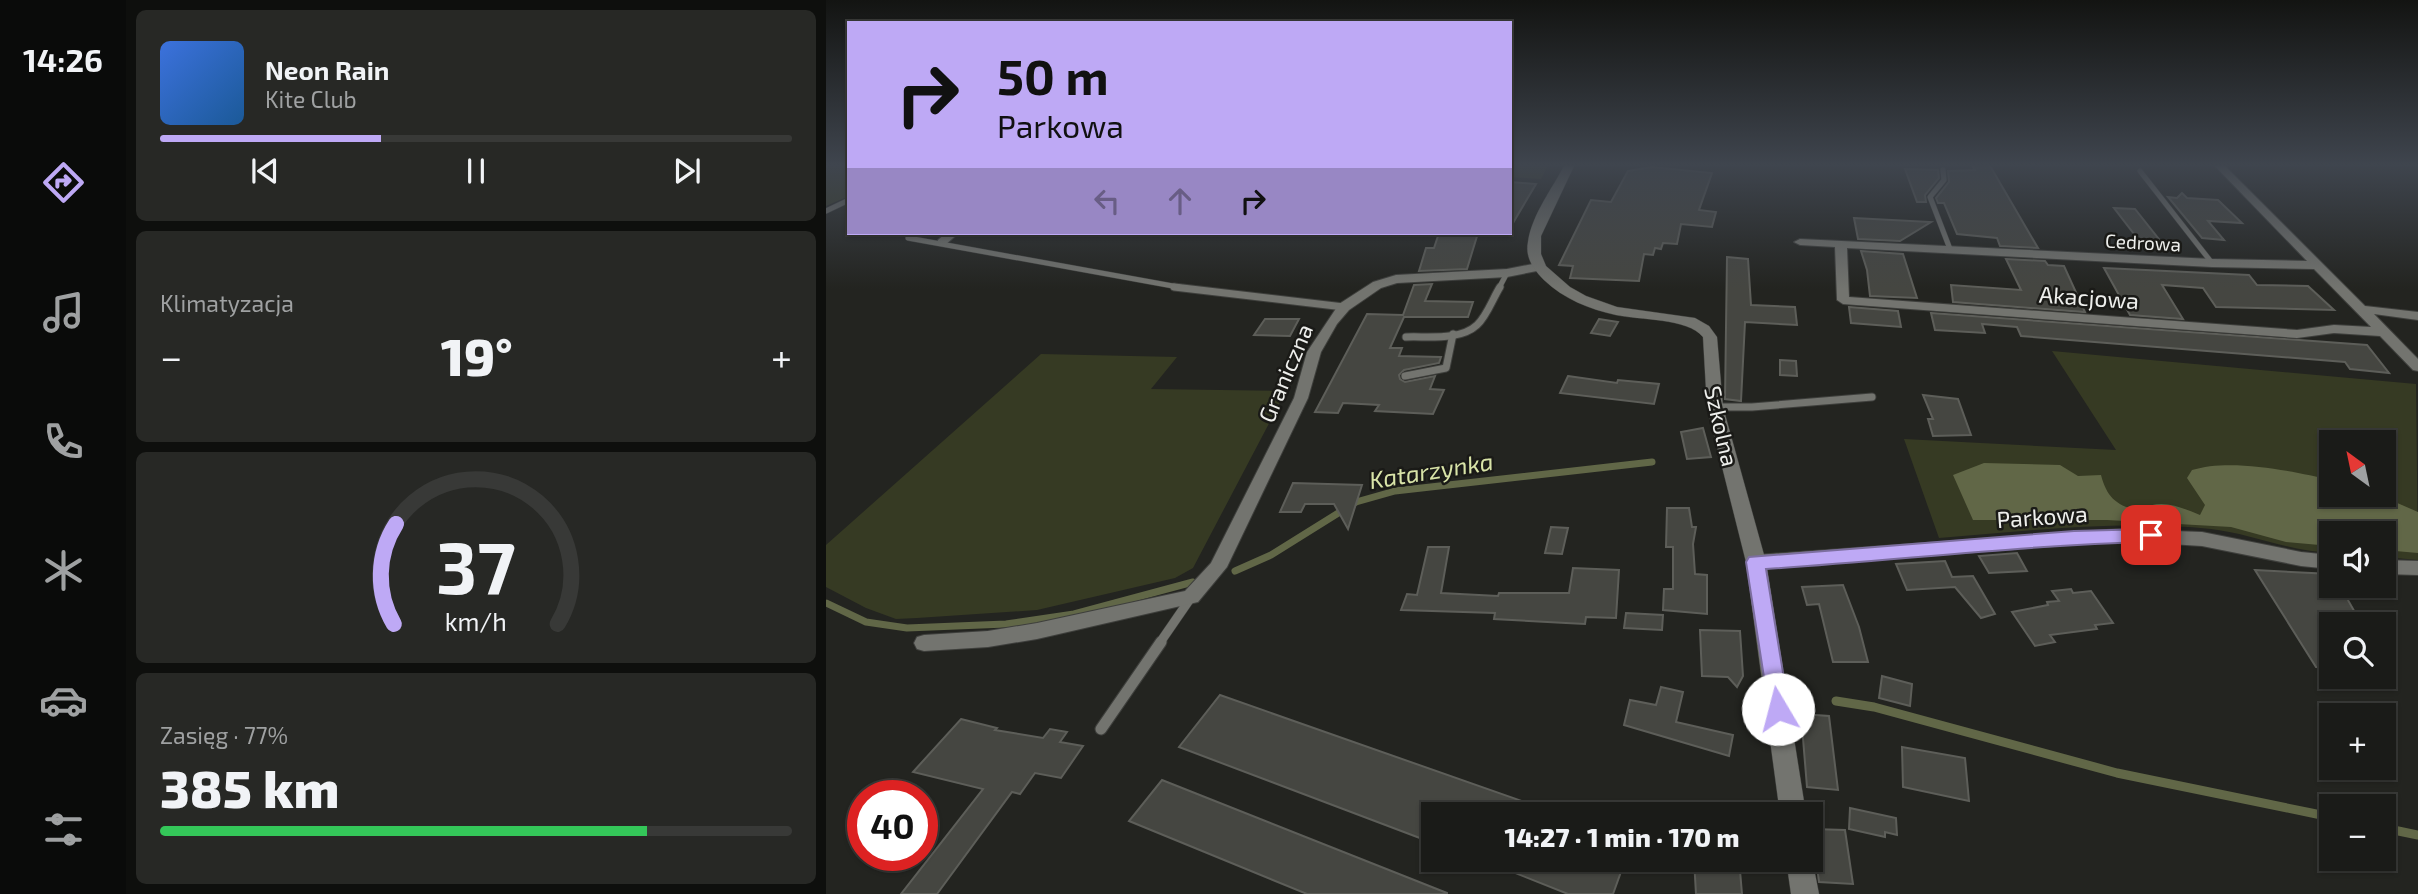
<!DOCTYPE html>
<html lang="pl">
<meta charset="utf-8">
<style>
:root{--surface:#1a1b18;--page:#272825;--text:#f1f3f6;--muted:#9fa1a2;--line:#383937;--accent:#bea9f5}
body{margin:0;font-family:"Exo 2",sans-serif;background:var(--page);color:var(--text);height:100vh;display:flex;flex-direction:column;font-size:26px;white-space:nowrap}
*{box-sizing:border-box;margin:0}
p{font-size:23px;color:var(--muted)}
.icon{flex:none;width:38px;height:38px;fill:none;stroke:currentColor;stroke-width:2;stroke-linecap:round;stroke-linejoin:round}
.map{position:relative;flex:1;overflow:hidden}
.sheet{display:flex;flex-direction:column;gap:10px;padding:10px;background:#0e0f0d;width:700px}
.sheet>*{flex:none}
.hud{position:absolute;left:21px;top:21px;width:665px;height:214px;border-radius:0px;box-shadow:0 2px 5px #0004,0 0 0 2px var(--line);background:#bea9f5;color:#111;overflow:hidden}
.needle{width:46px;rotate:327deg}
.fabs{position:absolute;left:1493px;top:430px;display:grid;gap:14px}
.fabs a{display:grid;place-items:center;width:77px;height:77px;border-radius:0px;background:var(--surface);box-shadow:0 2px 5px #0004,0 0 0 2px var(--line);font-size:35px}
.speed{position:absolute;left:21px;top:780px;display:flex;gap:14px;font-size:35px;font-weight:700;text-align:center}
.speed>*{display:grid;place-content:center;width:91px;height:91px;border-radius:50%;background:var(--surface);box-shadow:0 2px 5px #0004,0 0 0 2px var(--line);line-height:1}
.speed .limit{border:10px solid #d22;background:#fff;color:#111}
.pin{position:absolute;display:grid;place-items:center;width:60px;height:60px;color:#fff;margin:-30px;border-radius:14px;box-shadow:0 4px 10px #0006}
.me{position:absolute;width:77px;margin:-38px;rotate:352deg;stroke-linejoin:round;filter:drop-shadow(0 0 5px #0008)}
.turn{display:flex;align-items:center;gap:24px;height:147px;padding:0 35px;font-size:32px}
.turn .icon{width:91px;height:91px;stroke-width:2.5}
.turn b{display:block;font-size:49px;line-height:60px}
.lanes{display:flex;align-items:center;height:66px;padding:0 35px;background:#0003;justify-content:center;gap:35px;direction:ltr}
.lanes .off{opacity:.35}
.big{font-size:52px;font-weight:800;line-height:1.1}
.sheet .widget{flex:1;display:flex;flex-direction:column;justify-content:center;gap:10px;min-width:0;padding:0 24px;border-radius:10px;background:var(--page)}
.sheet .dial{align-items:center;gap:0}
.dial svg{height:182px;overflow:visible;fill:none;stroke:var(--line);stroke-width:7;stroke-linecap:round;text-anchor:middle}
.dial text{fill:var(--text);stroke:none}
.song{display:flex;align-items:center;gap:21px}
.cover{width:84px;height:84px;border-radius:10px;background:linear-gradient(135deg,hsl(220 70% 55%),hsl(210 70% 35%))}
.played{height:7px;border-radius:4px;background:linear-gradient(90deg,var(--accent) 35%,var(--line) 35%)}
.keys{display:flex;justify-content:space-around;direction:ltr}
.heat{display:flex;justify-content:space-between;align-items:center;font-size:38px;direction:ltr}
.charge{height:10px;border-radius:5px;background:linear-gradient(90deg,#34c759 77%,var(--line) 0)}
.trip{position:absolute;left:595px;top:802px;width:402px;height:70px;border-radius:0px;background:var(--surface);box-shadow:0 2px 5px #0004,0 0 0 2px var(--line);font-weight:800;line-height:70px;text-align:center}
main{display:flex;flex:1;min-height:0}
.dock{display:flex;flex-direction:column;width:126px;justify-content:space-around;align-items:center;background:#0a0b0a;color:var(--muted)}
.dock .icon{width:49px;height:49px}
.dock .on{color:var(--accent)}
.dock b{font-size:32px;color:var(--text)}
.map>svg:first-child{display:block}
.green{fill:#363a23;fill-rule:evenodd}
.water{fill:#616747}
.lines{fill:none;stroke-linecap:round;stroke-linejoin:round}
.stream-far1{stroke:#616747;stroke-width:7}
.stream{stroke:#616747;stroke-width:9}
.building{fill:#454641;stroke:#5d5e59;stroke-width:2}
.lane-far3-casing{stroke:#3e3f3c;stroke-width:6}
.lane-far2-casing{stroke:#3e3f3c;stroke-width:9}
.lane-far1-casing{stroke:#3e3f3c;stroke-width:10}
.lane-casing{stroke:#3e3f3c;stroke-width:13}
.street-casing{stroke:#3e3f3c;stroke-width:2}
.secondary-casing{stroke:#3e3f3c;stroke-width:1}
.lane-far3{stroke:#73746f;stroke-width:5}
.lane-far2{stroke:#73746f;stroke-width:7}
.lane-far1{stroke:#73746f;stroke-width:9}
.lane{stroke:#73746f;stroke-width:11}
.street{fill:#73746f;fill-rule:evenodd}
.secondary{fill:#73746f;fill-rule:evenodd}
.route{fill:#bea9f5;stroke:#7c6e9f;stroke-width:2}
.labels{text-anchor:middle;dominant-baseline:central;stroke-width:5;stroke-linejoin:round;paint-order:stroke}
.far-street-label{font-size:19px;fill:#eeefec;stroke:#1a1a17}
.street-label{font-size:23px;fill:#eeefec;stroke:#1a1a17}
.water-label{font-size:24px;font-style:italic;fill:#d9e4a8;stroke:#1a1a17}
</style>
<main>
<nav class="dock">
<b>14:26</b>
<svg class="icon on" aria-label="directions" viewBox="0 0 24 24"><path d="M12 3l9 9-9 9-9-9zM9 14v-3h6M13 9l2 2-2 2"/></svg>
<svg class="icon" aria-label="music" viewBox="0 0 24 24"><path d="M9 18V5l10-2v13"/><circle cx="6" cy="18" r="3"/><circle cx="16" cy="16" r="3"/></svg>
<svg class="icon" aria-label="phone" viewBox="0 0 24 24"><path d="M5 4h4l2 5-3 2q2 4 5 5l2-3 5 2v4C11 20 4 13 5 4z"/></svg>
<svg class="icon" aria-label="climate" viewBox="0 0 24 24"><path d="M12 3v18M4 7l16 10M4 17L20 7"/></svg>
<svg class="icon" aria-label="car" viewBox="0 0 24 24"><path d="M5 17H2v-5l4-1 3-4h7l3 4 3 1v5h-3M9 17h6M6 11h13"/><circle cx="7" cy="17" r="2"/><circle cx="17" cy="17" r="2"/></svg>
<svg class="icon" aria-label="filters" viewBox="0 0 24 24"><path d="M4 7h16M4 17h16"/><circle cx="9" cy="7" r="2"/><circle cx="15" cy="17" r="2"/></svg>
</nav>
<section class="sheet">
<div class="widget">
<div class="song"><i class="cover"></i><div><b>Neon Rain</b><p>Kite Club</p></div></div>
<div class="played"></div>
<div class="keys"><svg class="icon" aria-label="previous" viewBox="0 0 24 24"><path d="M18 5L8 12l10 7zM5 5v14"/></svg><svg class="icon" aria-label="pause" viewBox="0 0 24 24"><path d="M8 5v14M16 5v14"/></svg><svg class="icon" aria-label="next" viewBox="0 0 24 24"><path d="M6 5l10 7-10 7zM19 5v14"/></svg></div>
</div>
<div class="widget"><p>Klimatyzacja</p>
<div class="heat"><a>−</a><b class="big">19°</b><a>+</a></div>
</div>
<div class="widget dial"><svg viewBox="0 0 100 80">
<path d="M14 69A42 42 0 1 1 86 69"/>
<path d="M14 69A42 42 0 0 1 15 25" stroke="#bea9f5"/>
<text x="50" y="56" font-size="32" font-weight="700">37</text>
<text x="50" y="72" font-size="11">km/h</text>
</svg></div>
<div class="widget"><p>Zasięg · 77%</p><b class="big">385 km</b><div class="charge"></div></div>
</section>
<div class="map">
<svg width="1592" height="894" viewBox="0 0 1592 894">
<rect width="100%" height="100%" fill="#232420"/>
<!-- green -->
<g class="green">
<path d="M0,164H23V196L0,206Z"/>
<path d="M684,164H723L715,179L684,177Z"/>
<path d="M1226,351L1590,384L1592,560L1558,557V534H1505V553C1463,551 1426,534 1385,529C1295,519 1203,531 1113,538L1078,439L1290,450ZM1505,443H1558V495H1505Z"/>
<path d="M215,354L351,357L325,389L460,391L367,568L349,578L211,610L91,618L70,619L40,608L0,587V545Z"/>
</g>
<!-- water -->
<path class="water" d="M1158,463L1234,465L1252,476L1275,475C1281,498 1291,506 1314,511C1333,497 1354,507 1374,515L1379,505L1361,478L1366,470C1404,458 1467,471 1505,480V495H1553L1592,512V553L1558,550V534H1505V546L1460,542L1405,527L1281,520H1147L1127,475Z"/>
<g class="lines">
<!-- stream-far1 -->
<g class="stream-far1">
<path d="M409,571L445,555L530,502L569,491L826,462"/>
<path d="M0,603L40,622L81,628L180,624L248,614L367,582"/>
</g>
<!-- stream -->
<g class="stream">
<path d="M1010,701L1048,707L1291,773L1505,817"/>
<path d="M1558,828L1592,835"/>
</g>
</g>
<!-- building -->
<g class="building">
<path d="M1145,164H1163L1212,248L1174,246L1171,238L1131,234L1118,203H1112L1110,198L1123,182L1122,171L1149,170Z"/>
<path d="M826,167L886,173L873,210L890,212L886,227L855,224L851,244L837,243L835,249L829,248L827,255L818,254L813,281L744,278L747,266L733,265L765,200L785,202L802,171Z"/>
<path d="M1079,169L1112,170L1113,178L1099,195L1100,202H1091Z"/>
<path d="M684,182L710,184L684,228Z"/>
<path d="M1356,193L1361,198L1392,200L1416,223L1382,221L1398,240L1376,238L1342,197L1351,198Z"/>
<path d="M1288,208L1309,209L1336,243H1315Z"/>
<path d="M1028,218L1105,222L1074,241L1032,239Z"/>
<path d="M613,233H652L641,269L593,271L600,248H608Z"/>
<path d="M1035,251L1077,254L1091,298L1044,296L1041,270Z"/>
<path d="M901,257L922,259L925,305L969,307L971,325L919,322L915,401L899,399Z"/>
<path d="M1180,259L1219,261L1222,265L1238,266L1259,312L1127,302L1125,285L1195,290Z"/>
<path d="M1278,268L1423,275L1431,285L1482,286L1508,310L1390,307L1377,288L1336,285L1357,319L1304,315Z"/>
<path d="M606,284L599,301L647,302L642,317H578L564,348H576L573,356L615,357L613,363L578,370L573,375L574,379L579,382L609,376L604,389L618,390L607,414L549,411L553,405L517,403L512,413L489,412L541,314L577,315L588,285Z"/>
<path d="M1023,307L1072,311L1075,327L1025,323Z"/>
<path d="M1105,313L1541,345L1563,373L1524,369L1519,362L1195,336L1191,327L1179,326L1156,324L1159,333L1109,330Z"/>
<path d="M439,319H473L464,336L428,335Z"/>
<path d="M773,319L792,322L784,336L765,333Z"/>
<path d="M954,360L970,361L971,376L954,375Z"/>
<path d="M742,376L791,383L792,380L833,384L828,404L734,393Z"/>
<path d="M1097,395L1132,399L1145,435L1107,436L1102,419H1107Z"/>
<path d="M877,428L885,457L861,459L855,432Z"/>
<path d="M467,483L536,485L522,529L508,504H479L475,512H454Z"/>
<path d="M841,508H863L866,527H870L867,544L869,574L881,575V614L837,610L838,589H847V547H840Z"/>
<path d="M725,527L742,528L736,554L719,553Z"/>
<path d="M602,547H623L615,593L672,596L673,593H743L747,568L793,570L790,618L760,617L759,624L740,623L668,619L669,613L575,610L581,594L591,595Z"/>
<path d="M1191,553L1201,571L1163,573L1153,556Z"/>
<path d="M1119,561L1126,577L1147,576L1169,614L1155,618L1129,587L1081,590L1070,564Z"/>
<path d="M1429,570L1505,574V586H1514L1531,616L1505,613V668L1490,667Z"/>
<path d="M1017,585L1033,627L1042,662H1007L993,604L981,605L976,587Z"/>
<path d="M1245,589L1247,593L1265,591L1287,623L1269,625L1271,629L1224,635L1229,642L1209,646L1186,612L1222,605L1221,602L1233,601L1226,591Z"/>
<path d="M800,613L837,615L836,630L798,628Z"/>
<path d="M874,630L914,631L917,676L911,687L902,677L876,676Z"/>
<path d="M1056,676L1086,684L1084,706L1053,698Z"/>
<path d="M835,687L857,692L850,722L907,735L903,756L798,725L804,700L830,705Z"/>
<path d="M394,695L724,811L723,814H607V843L353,747Z"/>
<path d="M975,714L1003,716L1012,790L981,787Z"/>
<path d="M135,719L171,728L169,730L217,738L224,729L241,732L234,742L257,746L235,778L209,773L194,794L186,792L111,894H75L157,789L87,772Z"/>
<path d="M1076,747L1139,758L1143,801L1077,787Z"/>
<path d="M336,780L621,893V894H481L303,821Z"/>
<path d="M1024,808L1070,818L1071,835L1059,832V837L1023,829Z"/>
<path d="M986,829L1019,830L1027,884L993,882Z"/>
<path d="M654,859H794L791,867L796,869L787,894H742Z"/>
<path d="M868,859H913L916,894H870Z"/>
</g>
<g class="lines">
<!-- lane-far3 casing -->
<g class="lane-far3-casing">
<g id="lane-far3">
<path d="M1117,170L1118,180L1104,197L1124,249"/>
<path d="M1314,171L1386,263"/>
<path d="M0,211L23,200"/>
<path d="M82,238L358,288"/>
<path d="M673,288L681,273"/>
</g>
</g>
<!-- lane-far2 casing -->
<g class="lane-far2-casing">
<g id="lane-far2">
<path d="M348,287L518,307"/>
<path d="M580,337C601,336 634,341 651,325C661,316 667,298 674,287"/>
<path d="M579,376L620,368L627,334"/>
<path d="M889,407H926L1046,397"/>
</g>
</g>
<!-- lane-far1 casing -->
<g class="lane-far1-casing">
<path id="lane-far1" d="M333,644L364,599"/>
</g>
<!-- lane casing -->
<g class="lane-casing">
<path id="lane" d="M275,729L335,642"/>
</g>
<!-- street casing -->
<g class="street-casing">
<g id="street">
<path d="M1387,164H1397L1539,306L1592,312V320L1548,314L1592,359V371L1587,370L1554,336L1508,333L1471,338L1017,304L1011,300L1009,247L974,245L968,242L974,239L1386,259L1481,261ZM1021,248L1386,267L1488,269L1545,327L1508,325L1471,330L1023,297Z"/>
<path d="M120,233H133L120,244H112V240Z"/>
<path d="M712,263L718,267L716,270L681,277L571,283L555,288L523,310L511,324L495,352L482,398L401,567L372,602L211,639L162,647L98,651L91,649L88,643L91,637L98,635L162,631L211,623L359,591L385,563L468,398L481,352L513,304L547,282L570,275L681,269Z"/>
<path d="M1294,529L1376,532L1475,552L1505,555V569L1475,566L1376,546L1294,541L930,569L924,567L921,562L924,557L930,555Z"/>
<path d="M1558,560L1592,561V575L1558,574Z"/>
</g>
</g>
<!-- secondary casing -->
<g class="secondary-casing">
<g id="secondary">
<path d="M739,164H749L715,236V254L720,266L744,287L760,296L791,307L869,318L883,326L891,337L897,407L940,562L980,814H954L920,562L881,407L877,337C862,318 813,320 790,315C763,309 738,299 718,280C707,269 699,257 702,242C706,214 727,188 739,164Z"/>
<path d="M985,853L993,894H965L960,859H985Z"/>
</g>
</g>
<!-- lane-far3 -->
<use href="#lane-far3" class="lane-far3"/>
<!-- lane-far2 -->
<use href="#lane-far2" class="lane-far2"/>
<!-- lane-far1 -->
<use href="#lane-far1" class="lane-far1"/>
<!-- lane -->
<use href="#lane" class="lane"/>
<!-- street -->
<use href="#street" class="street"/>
<!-- secondary -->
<use href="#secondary" class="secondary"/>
</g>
<!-- sky -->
<linearGradient id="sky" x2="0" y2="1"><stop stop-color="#131412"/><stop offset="0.57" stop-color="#3f454e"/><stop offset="1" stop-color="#3f454e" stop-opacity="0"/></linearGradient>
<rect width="1592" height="289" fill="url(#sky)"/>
<!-- route -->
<path class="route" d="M1325,529L1331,531L1334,535L1331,540L1325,542C1196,545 1068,561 940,569L963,709L960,716L952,719L944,716L920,562L923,557L1248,531Z"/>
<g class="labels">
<!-- far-street labels -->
<g class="far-street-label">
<text transform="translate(1317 242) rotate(3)">Cedrowa</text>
</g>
<!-- street labels -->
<g class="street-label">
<text transform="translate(1263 297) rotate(4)">Akacjowa</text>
<text transform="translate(459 373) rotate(-67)">Graniczna</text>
<text transform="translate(896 426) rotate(77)">Szkolna</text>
<text transform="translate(1216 516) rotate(-4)">Parkowa</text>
</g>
<!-- water labels -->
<g class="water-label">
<text transform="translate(605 470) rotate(-9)">Katarzynka</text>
</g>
</g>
</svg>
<div class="fabs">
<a><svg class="needle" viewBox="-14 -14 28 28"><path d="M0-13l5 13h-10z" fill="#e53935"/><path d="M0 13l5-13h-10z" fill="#9fa1a2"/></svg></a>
<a><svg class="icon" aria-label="sound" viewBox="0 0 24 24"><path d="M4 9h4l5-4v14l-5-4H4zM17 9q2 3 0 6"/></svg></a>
<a><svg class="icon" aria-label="search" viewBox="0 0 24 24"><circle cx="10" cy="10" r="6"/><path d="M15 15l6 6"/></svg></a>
<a>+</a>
<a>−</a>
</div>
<div class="speed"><div class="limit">40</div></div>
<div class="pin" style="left:1325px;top:535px;background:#d93025"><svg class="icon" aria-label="arrive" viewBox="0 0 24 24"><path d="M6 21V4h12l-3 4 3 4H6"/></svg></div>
<svg class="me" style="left:952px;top:709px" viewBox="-20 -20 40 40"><circle r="19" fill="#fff"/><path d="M0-13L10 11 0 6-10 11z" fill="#bea9f5"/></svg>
<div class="trip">14:27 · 1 min · 170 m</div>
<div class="hud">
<div class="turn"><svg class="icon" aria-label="right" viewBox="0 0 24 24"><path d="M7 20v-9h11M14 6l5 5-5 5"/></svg><div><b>50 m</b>Parkowa</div></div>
<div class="lanes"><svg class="icon off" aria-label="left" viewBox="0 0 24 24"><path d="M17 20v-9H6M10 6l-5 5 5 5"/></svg><svg class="icon off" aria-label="ahead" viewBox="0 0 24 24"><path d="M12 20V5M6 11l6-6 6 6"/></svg><svg class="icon" aria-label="right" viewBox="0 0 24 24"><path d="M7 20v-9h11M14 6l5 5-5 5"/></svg></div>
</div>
</div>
</main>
